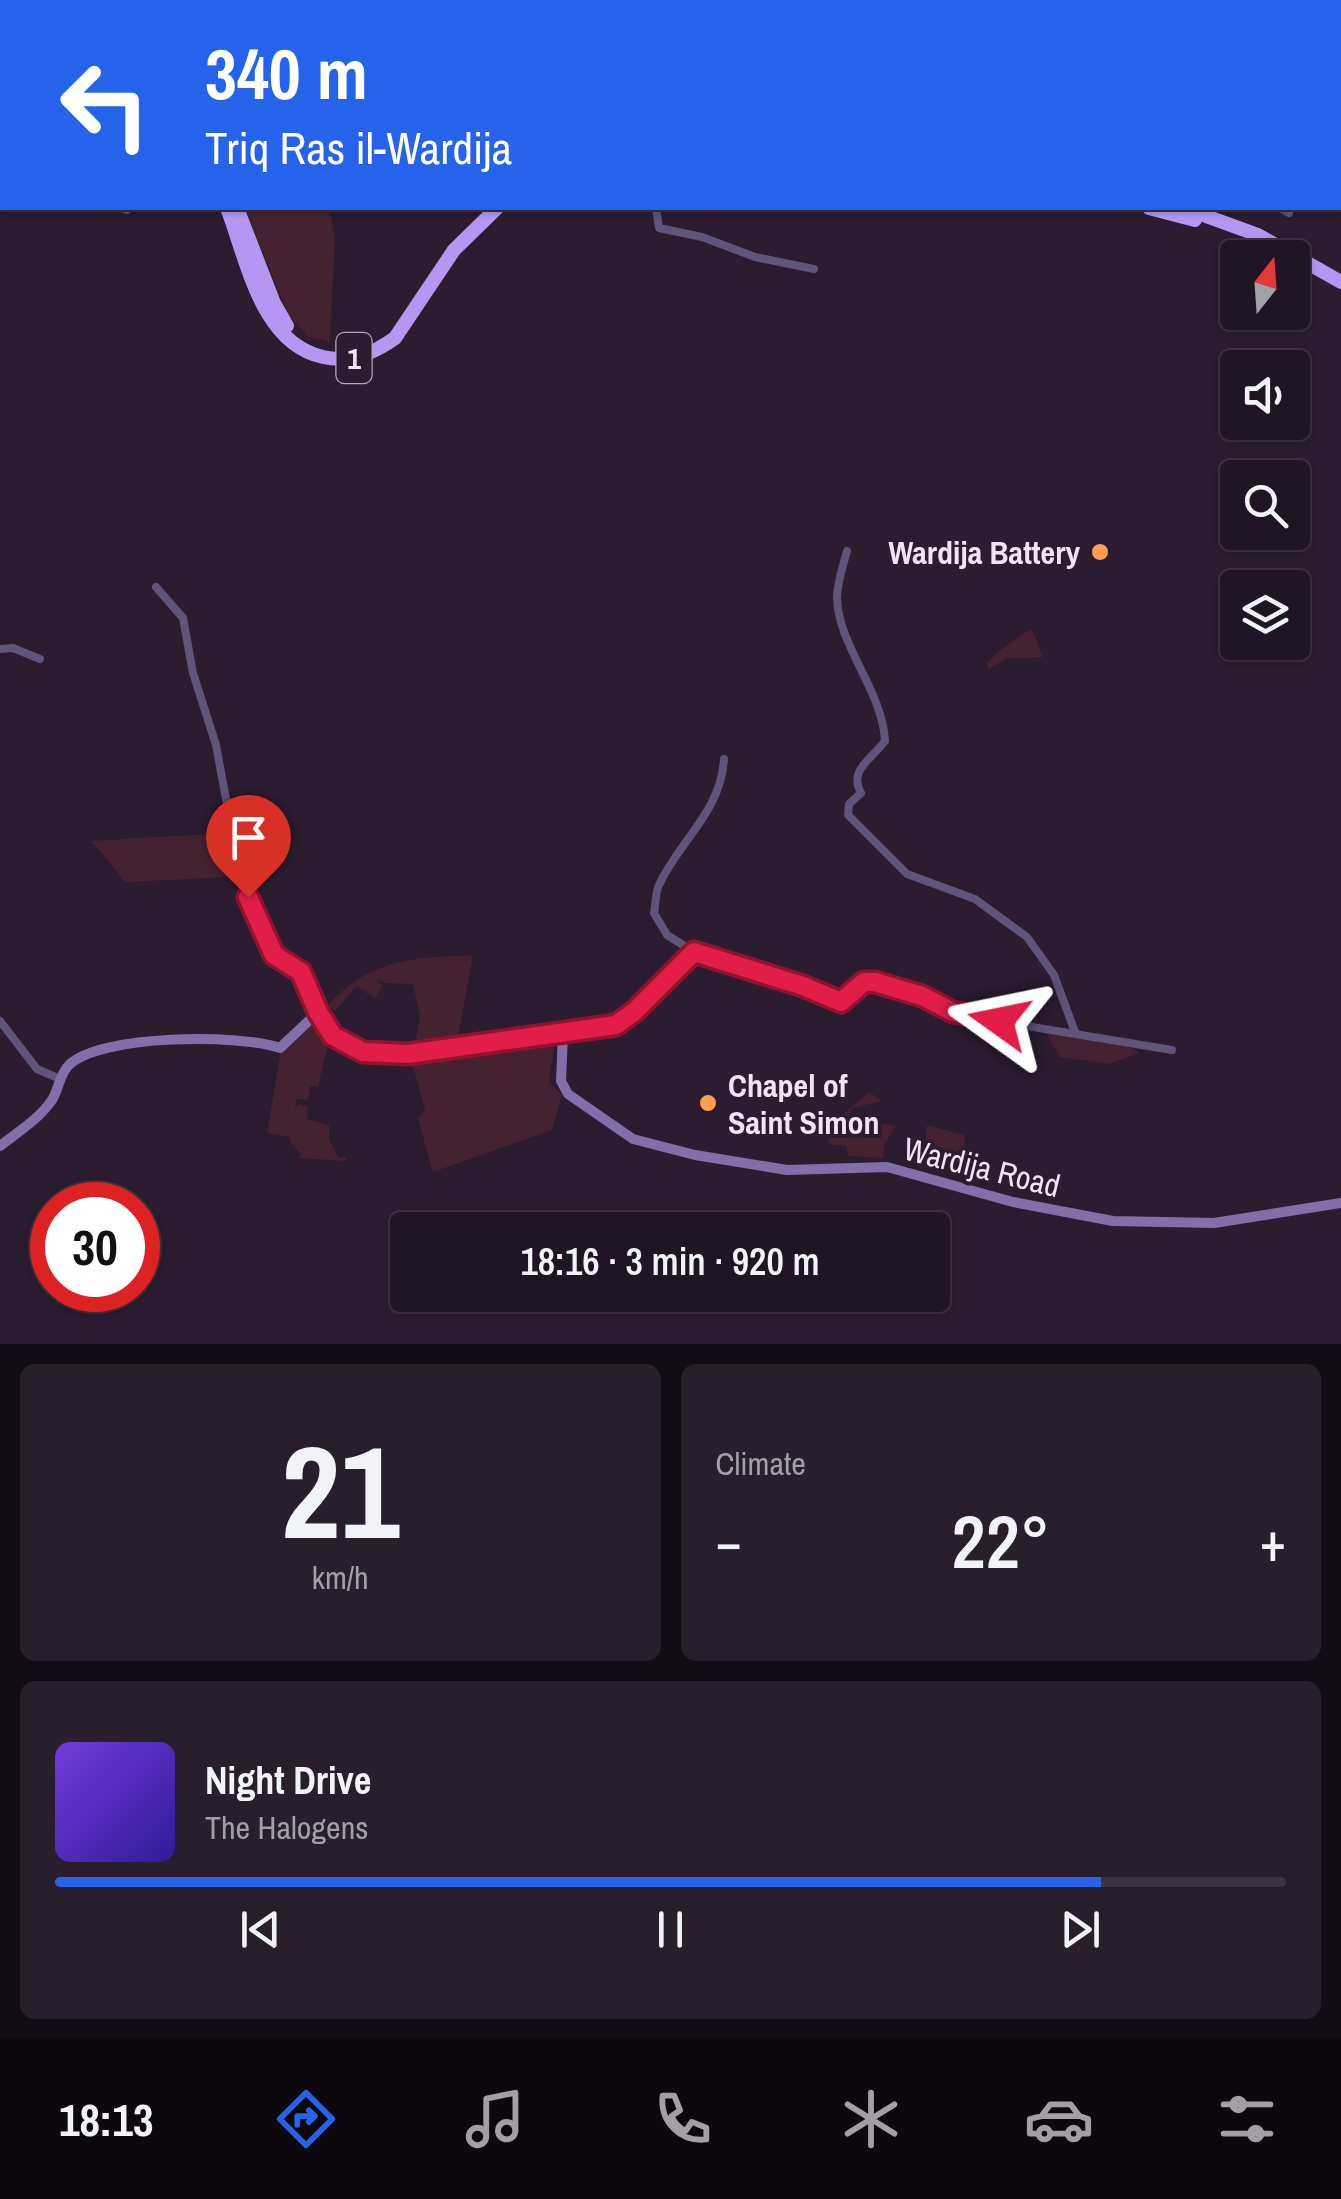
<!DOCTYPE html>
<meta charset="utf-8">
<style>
:root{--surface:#201524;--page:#281e2c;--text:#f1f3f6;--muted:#a29fa6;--line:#3d3441;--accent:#2563eb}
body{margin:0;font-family:"Archivo Narrow",sans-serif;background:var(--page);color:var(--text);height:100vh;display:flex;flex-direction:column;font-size:38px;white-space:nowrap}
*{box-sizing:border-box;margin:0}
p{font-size:32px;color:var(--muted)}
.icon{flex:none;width:55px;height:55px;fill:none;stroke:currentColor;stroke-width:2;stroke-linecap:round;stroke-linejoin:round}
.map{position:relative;height:1344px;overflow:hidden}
.drawer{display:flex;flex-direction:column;gap:20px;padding:20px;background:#120c14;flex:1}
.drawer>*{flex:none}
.banner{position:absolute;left:0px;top:0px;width:1342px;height:210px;box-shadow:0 2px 8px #0004,0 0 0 2px var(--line);background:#2563eb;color:#fff;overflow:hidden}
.needle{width:65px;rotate:17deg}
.tools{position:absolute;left:1220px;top:240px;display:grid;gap:20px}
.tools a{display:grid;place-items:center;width:90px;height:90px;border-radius:10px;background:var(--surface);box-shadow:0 2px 8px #0004,0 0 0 2px var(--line);font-size:50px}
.speed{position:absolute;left:30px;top:1182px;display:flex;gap:20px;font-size:50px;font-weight:700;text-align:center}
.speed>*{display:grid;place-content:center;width:130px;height:130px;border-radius:50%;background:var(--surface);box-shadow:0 2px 8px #0004,0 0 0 2px var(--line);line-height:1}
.speed .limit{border:15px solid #d22;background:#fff;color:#111}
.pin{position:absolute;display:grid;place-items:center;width:85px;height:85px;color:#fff;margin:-102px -42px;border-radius:50% 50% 50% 0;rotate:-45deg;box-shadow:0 0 10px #0007}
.pin .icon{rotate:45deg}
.me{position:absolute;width:110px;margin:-55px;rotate:282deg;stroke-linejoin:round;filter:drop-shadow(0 0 8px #0008)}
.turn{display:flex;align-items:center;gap:35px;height:210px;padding:0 40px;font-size:45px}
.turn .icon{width:130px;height:130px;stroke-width:2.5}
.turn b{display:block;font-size:70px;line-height:85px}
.big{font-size:75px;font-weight:600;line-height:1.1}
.drawer .card{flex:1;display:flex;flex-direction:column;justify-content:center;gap:15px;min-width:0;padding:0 35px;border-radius:15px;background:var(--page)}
.drawer .dial{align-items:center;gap:0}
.dial b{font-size:130px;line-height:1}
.song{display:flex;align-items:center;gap:30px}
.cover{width:120px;height:120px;border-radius:15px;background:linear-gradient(135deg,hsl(260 70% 55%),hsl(250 70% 35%))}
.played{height:10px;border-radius:5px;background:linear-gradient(90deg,var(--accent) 85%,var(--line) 85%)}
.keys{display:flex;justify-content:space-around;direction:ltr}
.heat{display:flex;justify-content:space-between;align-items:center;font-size:55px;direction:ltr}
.drawer .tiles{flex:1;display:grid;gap:20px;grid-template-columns:1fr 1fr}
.card:last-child{grid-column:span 2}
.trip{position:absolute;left:390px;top:1212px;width:560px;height:100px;border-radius:10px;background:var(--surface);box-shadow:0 2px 8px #0004,0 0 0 2px var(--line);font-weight:600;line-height:100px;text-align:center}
.menu{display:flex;height:160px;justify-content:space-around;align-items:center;background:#0d080e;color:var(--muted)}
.menu .icon{width:70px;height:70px}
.menu .current{color:var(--accent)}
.menu b{font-size:45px;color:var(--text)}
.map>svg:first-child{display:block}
.green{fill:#45222f}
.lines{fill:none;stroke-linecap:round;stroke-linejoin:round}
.street{stroke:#5f5479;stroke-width:8}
.secondary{stroke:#816faa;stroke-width:10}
.highway{stroke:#b397f3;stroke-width:14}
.route-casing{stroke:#92132f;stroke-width:25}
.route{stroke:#e11d48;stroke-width:18}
.poi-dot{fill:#fc9d52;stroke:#2b1c30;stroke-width:4}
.labels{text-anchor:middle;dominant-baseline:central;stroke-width:8;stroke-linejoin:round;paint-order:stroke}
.shield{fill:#2b1c30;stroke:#b4a9b8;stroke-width:2.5}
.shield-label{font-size:30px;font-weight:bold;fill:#efe5f2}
.poi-label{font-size:32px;font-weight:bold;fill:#efe5f2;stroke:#2b1c30;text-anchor:end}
.street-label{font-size:32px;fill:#efe5f2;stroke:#2b1c30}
</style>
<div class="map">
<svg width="1341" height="1344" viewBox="0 0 1341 1344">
<rect width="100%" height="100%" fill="#2b1c30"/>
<!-- green -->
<g class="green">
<path d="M245,208H329L335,237L330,342L309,337L289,316Z"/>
<path d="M1032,629L1043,657L1007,658L988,670L987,663C1001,649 1014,638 1032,629Z"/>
<path d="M225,833L230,877L125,882L92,841Z"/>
<path d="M473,955L457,1043L419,1048L416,1038L420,1016L413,984L386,983L376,979L383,986L375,999L357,986L335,1011L327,1006C371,958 413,958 473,955Z"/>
<path d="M317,1019L323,1043L328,1045L318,1086H310L308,1100L296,1099L295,1107L301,1104L308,1108L307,1119L329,1125V1139L339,1158H346V1161L298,1158L302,1155L290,1142V1137L267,1133L281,1050Z"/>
<path d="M1046,1033L1125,1044L1139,1053L1108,1064L1060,1057Z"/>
<path d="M555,1040L549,1082L562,1095L552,1130L433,1172L418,1119L425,1109L411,1059L466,1049Z"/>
<path d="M869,1092L882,1101L853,1108L848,1117L896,1126L885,1143L883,1158L848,1156L846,1146L828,1144L831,1125Z"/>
<path d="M930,1126L964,1135L965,1144L958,1157L929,1165L937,1157L935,1145L926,1142V1127Z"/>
</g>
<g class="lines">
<!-- street -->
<g class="street">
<path d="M534,0L535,2"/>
<path d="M574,0L575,2"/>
<path d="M1262,0L1263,2"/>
<path d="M1334,0L1341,1"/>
<path d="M713,2V0"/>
<path d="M1033,2L1035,0"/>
<path d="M1158,2V0"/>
<path d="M1340,79H1341"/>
<path d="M0,138L2,139"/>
<path d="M1340,180H1341"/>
<path d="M0,196H2"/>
<path d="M120,208L127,210"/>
<path d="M656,208L659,228L702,237L755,257L814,269"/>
<path d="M1280,208L1289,213"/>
<path d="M847,551C843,566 837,582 837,598C838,645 883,692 885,741C872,759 848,770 861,793L849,804L848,815L907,874L975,899L1027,937L1054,975L1075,1032"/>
<path d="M156,587L183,618L193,673L216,745L241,880L275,955L301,972L318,1012"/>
<path d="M0,649L13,648L40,659"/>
<path d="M724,759C721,811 681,839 660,883C655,891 656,904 654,913L667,935L694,952L803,986L841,1002L864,982H875L972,1017L1172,1050"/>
<path d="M0,1021L37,1069L60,1079"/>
<path d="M563,1035L616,1025L635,1011L694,952"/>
</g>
<!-- secondary -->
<g class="secondary">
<path d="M0,35L2,34"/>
<path d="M1340,48L1341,49"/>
<path d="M1340,109H1341"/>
<path d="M0,1146C18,1132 39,1119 52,1100C59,1089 59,1075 69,1065C100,1034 241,1034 280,1048L318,1012C336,1039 352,1052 385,1055L563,1035L561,1081L568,1094L633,1139L695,1155L787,1170L887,1167L1013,1202L1113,1221L1214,1223L1341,1203"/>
</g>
<!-- highway -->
<g class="highway">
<path d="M0,104H2"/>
<path d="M227,208C247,259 260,343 323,357C350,363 373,354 395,338L454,250L497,208"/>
<path d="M237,208L274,303L287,326"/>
<path d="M1149,208L1195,220"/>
<path d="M1184,208L1258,235L1341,282"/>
</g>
</g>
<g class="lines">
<!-- route casing -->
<g class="route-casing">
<path id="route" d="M248,897L274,955L301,972L318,1012L333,1036L363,1052L408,1054L616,1025L635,1011L694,952L803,986L841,1002L864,982H875L922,996L953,1012L999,1021"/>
</g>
<!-- route -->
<use href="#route" class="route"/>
</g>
<!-- markers -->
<g class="poi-dot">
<circle cx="1100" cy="552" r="10"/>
<circle cx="708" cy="1103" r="10"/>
</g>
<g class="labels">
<!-- shield labels -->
<rect class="shield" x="336.5" y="333" width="35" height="50" rx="8"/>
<g class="shield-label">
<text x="354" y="358">1</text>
</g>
<!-- poi labels -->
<g class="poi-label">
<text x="1080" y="552">Wardija Battery</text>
<text x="728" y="1085" text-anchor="start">Chapel of<tspan x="728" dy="37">Saint Simon</tspan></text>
</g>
<!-- street labels -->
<g class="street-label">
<text transform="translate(982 1167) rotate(14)">Wardija Road</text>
</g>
</g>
</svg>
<div class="tools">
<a><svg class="needle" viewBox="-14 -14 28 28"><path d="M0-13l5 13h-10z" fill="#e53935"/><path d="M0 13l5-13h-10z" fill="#a29fa6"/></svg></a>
<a><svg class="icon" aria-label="sound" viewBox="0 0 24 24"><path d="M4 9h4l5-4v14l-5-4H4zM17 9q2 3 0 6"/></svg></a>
<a><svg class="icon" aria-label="search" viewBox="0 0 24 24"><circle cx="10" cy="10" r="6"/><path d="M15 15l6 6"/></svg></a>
<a><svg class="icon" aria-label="layers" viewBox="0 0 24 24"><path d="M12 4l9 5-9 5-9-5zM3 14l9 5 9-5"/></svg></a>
</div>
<div class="speed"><div class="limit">30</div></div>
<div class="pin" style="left:248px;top:897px;background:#d93025"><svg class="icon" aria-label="arrive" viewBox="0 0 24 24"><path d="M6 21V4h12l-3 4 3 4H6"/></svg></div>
<svg class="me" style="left:999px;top:1021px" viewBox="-20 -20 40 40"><path d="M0-17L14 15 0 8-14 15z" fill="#e11d48" stroke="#fff" stroke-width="4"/></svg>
<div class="trip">18:16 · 3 min · 920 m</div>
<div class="banner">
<div class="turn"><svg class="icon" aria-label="left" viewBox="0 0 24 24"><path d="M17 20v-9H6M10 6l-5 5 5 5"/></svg><div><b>340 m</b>Triq Ras il-Wardija</div></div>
</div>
</div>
<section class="drawer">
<div class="tiles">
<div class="card dial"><b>21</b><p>km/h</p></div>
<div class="card"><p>Climate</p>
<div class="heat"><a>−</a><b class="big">22°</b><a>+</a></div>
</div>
<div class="card">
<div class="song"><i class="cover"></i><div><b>Night Drive</b><p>The Halogens</p></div></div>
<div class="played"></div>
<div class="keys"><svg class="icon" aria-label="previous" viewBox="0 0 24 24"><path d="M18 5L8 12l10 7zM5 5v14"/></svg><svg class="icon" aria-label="pause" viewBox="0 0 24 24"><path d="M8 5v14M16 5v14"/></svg><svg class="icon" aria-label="next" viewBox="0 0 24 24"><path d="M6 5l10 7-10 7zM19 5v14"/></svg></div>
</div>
</div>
</section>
<nav class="menu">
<b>18:13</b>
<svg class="icon current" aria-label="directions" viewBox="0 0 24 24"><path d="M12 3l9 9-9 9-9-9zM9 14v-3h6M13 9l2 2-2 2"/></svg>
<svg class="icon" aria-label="music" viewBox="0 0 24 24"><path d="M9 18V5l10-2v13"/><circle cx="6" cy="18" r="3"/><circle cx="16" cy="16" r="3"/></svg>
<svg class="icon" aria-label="phone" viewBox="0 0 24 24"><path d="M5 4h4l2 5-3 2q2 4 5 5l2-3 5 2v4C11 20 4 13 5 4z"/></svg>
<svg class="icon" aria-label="climate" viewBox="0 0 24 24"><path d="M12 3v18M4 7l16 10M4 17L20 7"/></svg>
<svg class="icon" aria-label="car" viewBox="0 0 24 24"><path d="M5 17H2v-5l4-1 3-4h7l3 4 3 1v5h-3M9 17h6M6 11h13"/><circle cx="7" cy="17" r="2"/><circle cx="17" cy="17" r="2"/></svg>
<svg class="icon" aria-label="filters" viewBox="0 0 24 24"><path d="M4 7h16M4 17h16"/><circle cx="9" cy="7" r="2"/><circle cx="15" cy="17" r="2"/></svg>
</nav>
